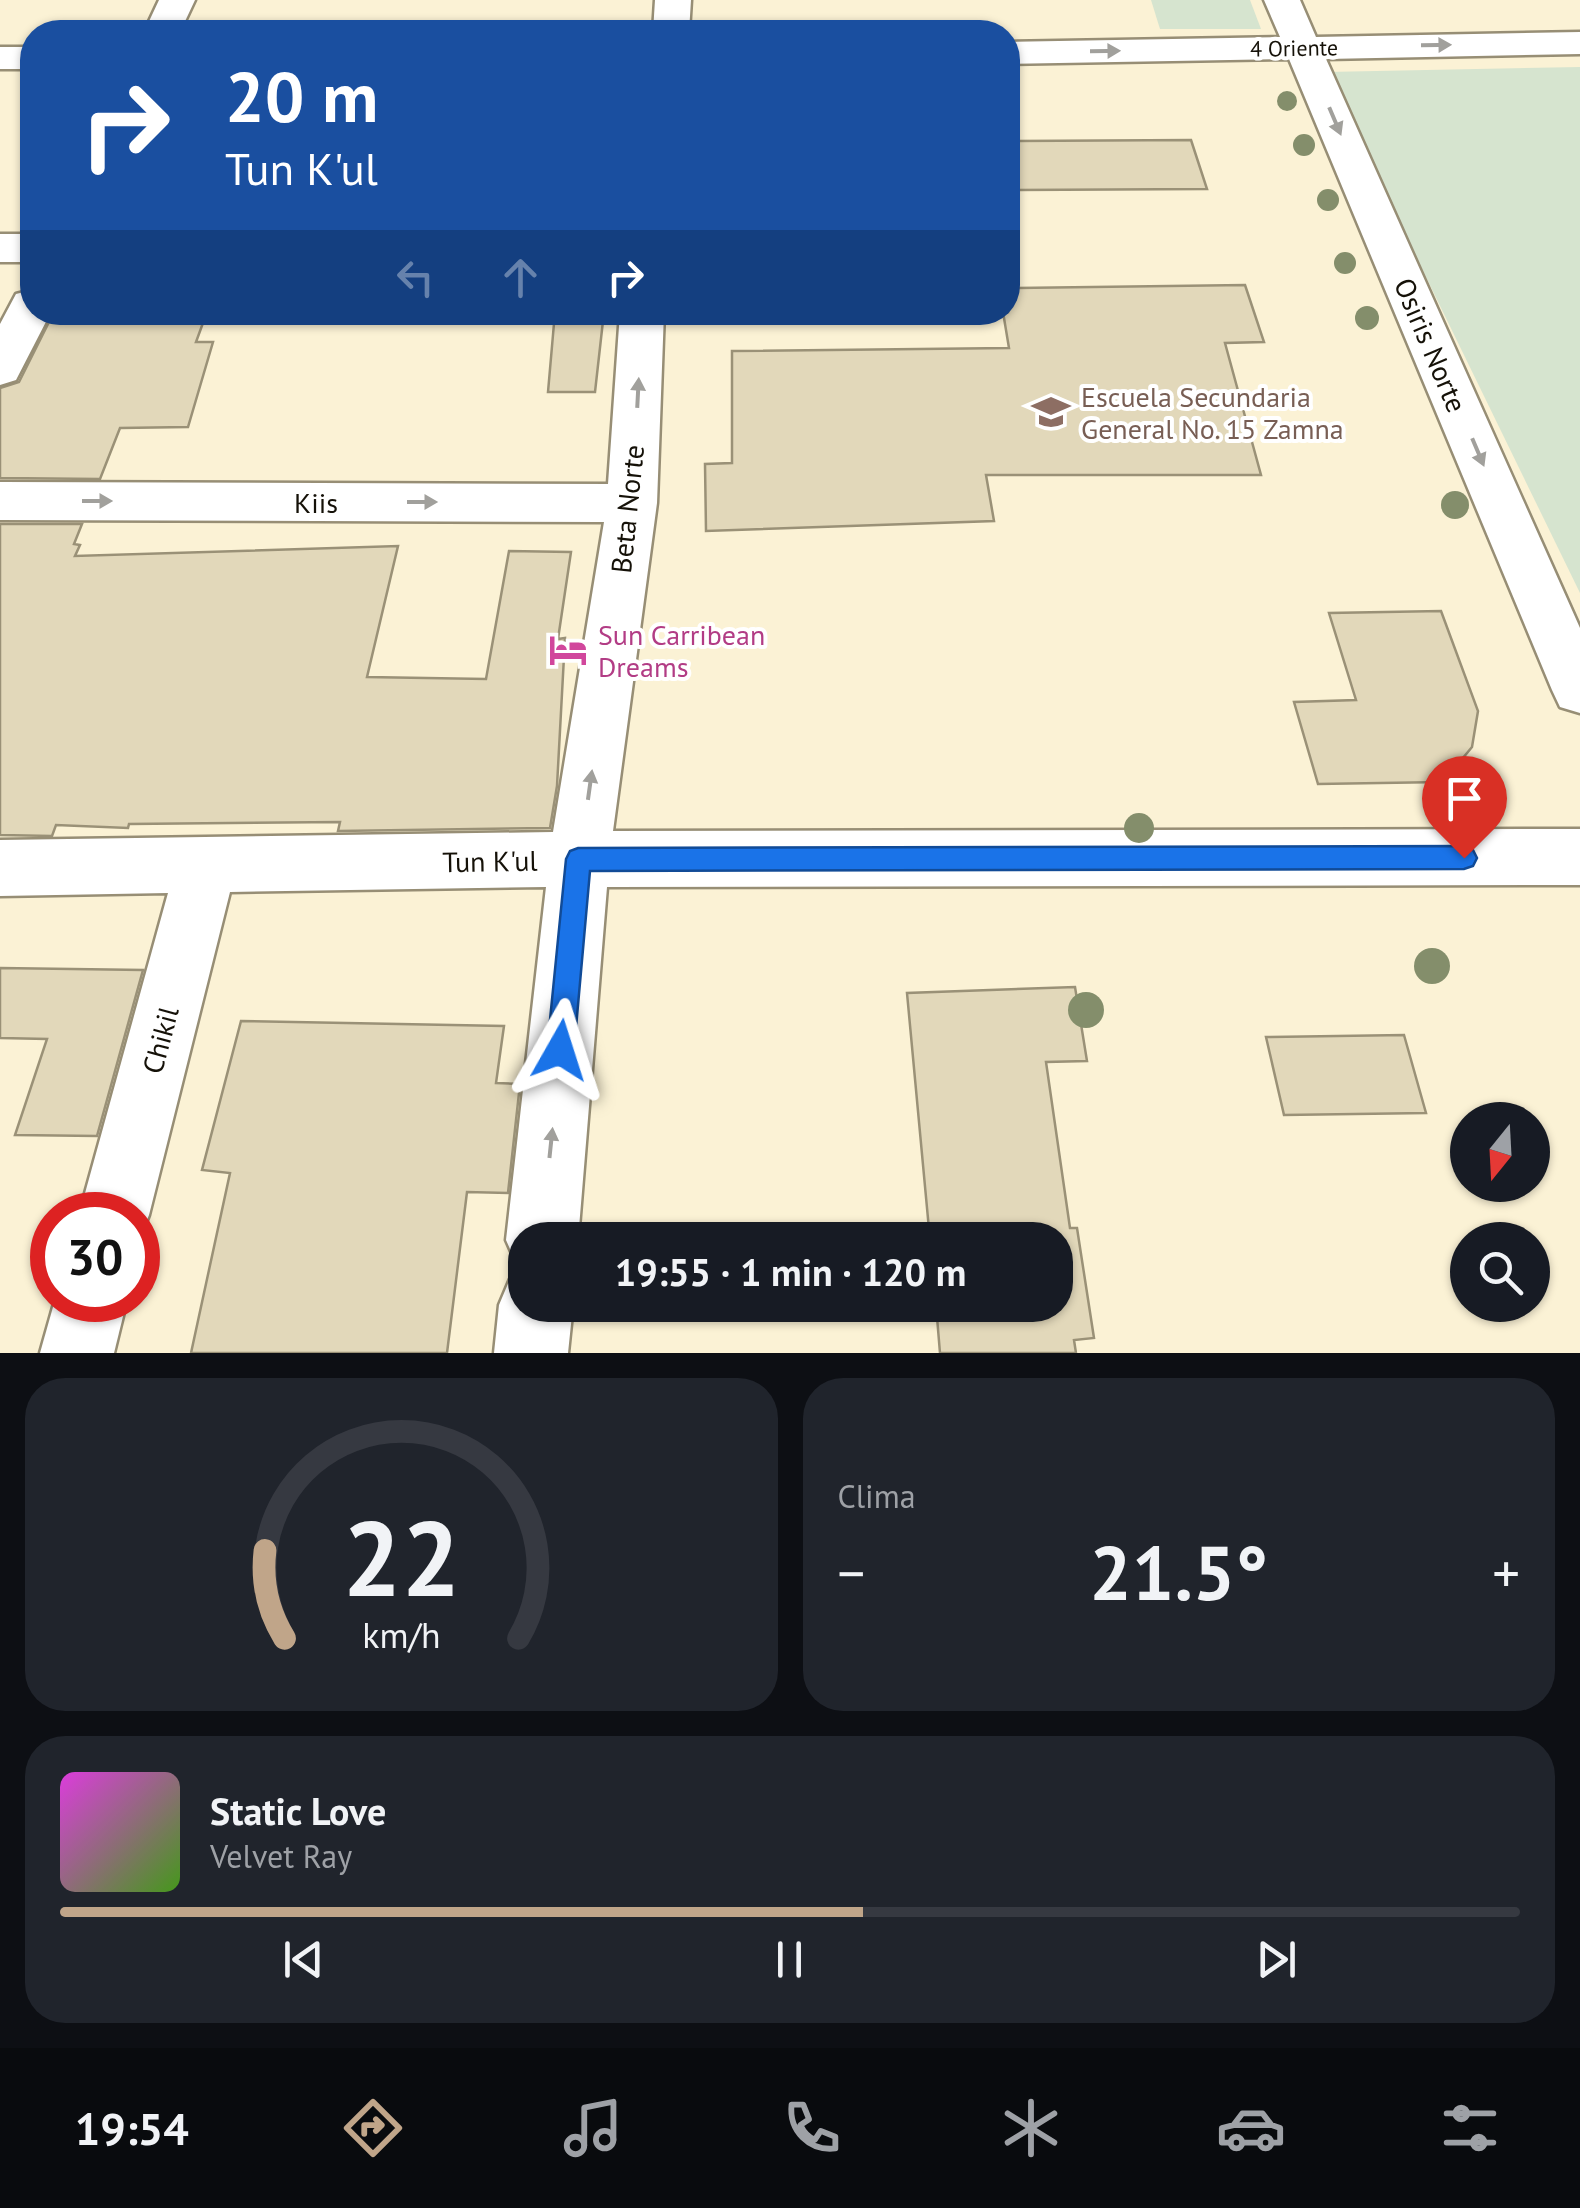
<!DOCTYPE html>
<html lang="es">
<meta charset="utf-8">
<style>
:root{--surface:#171b24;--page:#20242c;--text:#f1f3f6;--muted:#9ea1a6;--line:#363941;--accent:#c0a589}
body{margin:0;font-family:"PT Sans",sans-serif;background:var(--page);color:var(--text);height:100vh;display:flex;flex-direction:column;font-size:38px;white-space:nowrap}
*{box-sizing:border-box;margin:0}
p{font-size:32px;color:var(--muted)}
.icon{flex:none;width:55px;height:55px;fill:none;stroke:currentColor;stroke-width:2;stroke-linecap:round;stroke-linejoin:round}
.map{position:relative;height:1353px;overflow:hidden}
.drawer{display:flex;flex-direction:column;gap:25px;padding:25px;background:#0d0f14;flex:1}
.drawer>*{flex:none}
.hud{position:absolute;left:20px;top:20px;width:1000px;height:305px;border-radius:40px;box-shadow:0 2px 8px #0004;background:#1a4fa0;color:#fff;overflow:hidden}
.needle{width:65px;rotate:198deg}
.controls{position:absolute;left:1450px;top:1102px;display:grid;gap:20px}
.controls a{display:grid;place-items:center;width:100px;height:100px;border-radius:50%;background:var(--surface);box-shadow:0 2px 8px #0004;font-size:50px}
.speed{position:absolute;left:30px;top:1192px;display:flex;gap:20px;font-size:50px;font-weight:700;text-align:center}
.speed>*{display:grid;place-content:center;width:130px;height:130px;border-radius:50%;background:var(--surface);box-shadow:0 2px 8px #0004;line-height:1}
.speed .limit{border:15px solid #d22;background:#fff;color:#111}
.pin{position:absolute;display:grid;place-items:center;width:85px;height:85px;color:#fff;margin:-102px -42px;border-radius:50% 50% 50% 0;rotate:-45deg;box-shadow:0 0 10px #0007}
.pin .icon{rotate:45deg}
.me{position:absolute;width:110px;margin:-55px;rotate:6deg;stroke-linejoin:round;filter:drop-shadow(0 0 8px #0008)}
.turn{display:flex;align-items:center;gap:35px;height:210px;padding:0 40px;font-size:45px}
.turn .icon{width:130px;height:130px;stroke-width:2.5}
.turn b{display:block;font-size:70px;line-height:85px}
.lanes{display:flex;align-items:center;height:95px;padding:0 40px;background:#0003;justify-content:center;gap:50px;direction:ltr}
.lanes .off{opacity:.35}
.big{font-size:75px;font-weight:700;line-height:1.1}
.drawer .card{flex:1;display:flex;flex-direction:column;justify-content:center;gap:15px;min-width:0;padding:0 35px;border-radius:40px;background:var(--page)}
.drawer .dial{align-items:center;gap:0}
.dial svg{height:260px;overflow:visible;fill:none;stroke:var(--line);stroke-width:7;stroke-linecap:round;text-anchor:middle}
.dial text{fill:var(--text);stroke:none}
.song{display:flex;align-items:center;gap:30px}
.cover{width:120px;height:120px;border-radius:15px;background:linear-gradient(135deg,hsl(300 70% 55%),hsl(100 70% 35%))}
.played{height:10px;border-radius:5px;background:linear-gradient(90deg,var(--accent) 55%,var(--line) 55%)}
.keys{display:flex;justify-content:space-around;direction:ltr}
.heat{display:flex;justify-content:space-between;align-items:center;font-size:55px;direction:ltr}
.drawer .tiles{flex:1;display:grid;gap:25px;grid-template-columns:1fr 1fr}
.card:last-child{grid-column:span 2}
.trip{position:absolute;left:508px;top:1222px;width:565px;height:100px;border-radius:40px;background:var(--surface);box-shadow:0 2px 8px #0004;font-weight:700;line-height:100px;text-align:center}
.tabs{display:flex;height:160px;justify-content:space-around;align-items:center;background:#090b0e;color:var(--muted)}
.tabs .icon{width:70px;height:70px}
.tabs .on{color:var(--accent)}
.tabs b{font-size:45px;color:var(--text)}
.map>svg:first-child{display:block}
.green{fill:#d6e4cf}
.building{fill:#e2d8ba;stroke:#9a9177;stroke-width:2.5}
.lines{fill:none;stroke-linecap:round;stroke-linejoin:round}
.minor-casing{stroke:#978e75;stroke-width:5}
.minor{fill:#fff;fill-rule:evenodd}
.tree{fill:#848e6b}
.oneway{fill:#a1a09c}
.route{fill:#1a73e8;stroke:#114b97;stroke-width:2.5}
.labels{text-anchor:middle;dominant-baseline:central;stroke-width:8;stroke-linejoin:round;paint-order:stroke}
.far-street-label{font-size:22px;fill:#151108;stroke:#fff}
.street-label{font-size:28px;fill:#151108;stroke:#fff}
.education-label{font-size:28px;fill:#785e54;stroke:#fff;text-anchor:start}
.hotel-label{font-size:28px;fill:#b23c85;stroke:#fff;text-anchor:start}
</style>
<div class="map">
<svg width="1580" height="1353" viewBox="0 0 1580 1353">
<rect width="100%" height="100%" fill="#fbf2d5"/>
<!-- green -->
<g class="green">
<path d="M1151,0H1250L1261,29H1160Z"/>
<path d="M1580,67V593L1326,72Z"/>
</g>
<!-- building -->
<g class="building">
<path d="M1191,140L1207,189L1008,190V141Z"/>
<path d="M1245,285L1264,342L1225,343L1261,475H986L994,521L706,531L705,464L732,463V351L1009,348L1003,312H1008V288Z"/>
<path d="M54,312H207L196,342H213L188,427L120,428L100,479L0,478V388L19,382Z"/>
<path d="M555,312H604L595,392H548Z"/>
<path d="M0,524H82L74,544L80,545L75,556L398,546L367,677L486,679L509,551L571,552L558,639L565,638L557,786L550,828L338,831L340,822L129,824L128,828L56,825L52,836L0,835Z"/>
<path d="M1441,611L1478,711L1472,747L1443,782L1318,784L1294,702L1356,700L1329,613Z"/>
<path d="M0,968L143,970L97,1136L15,1135L47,1039L0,1038Z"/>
<path d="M1075,987L1087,1061L1046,1062L1070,1228H1077L1094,1338L1074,1340L1076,1353H940L936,1305H1055V1240H930L907,993Z"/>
<path d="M241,1021L504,1026L496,1083L520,1084L508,1193L467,1192L447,1353H191L230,1173L202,1170Z"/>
<path d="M1404,1035L1426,1113L1284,1115L1266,1037Z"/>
</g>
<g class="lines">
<!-- minor casing -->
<g class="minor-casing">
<g id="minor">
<path d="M159,0H195L180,32H144Z"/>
<path d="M655,0H691L689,32H653Z"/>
<path d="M1264,0H1300L1316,37L1580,32V54L1326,59L1580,628V713L1560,707L1552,690L1289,59L1008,64V42L1280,37Z"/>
<rect x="0" y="47" width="32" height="22"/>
<rect x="0" y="234" width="32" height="28"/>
<path d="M32,290V312H51L16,380L0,385V324L16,294Z"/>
<path d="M620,312H664L657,503L613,831L1580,829V885L607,887L578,1240H525V1269L517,1265L506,1240L546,887L230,892L149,1215L139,1240L138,1215H79L168,893L0,896V840L553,832L604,522L0,520V482L608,484Z"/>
<path d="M525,1273V1305H573L568,1353H494L499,1305L510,1279Z"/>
<path d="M55,1300H127L114,1353H40Z"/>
</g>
</g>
<!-- minor -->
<use href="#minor" class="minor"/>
</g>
<!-- trees -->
<g class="tree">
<circle cx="1287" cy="101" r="10"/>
<circle cx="1304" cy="145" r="11"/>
<circle cx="1328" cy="200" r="11"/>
<circle cx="1345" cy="263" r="11"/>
<circle cx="1367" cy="318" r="12"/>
<circle cx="1455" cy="505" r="14"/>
<circle cx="1139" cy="828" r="15"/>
<circle cx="1432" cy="966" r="18"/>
<circle cx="1086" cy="1010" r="18"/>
</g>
<!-- one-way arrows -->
<defs><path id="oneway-solid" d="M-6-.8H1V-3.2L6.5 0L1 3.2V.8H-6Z" transform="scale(2.5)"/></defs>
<g class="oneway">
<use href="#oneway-solid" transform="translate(1436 45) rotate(-1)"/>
<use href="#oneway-solid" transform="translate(1105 51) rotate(-1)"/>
<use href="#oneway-solid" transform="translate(1335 121) rotate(67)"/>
<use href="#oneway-solid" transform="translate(638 393) rotate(-87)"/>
<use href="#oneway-solid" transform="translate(1478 452) rotate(67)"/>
<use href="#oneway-solid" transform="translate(97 501)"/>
<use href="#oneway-solid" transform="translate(422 502)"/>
<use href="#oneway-solid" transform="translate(590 785) rotate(-82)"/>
<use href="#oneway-solid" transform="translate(551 1143) rotate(-84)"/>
</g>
<!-- route -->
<path class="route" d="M1464,846L1473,850L1477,858L1473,866L1464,869L590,871L574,1050L570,1059L560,1063L551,1059L547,1050L566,859L570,851L578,848Z"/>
<!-- icons -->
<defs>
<g id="school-bare" transform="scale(3)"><path d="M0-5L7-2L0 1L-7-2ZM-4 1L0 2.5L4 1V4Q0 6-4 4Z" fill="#8d6e63" stroke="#fff" stroke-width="2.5" paint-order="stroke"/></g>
<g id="hotel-bare" transform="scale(3)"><path d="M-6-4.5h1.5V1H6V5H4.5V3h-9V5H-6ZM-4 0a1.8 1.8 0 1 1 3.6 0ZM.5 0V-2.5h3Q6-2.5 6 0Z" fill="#d1479c" stroke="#fff" stroke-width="2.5" paint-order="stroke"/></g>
</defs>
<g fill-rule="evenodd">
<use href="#school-bare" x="1051" y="412"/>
<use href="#hotel-bare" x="568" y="650"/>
</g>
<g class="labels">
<!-- far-street labels -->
<g class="far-street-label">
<text transform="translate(1294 48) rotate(-1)">4 Oriente</text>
</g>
<!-- street labels -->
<g class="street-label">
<text transform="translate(1431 345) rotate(67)">Osiris Norte</text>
<text x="316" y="502">Kiis</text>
<text transform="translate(627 509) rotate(-84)">Beta Norte</text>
<text transform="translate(490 861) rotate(-1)">Tun K'ul</text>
<text transform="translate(160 1040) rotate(-75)">Chikil</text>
</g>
<!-- education labels -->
<g class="education-label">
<text x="1081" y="396">Escuela Secundaria<tspan x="1081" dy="32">General No. 15 Zamna</tspan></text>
</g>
<!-- hotel labels -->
<g class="hotel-label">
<text x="598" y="634">Sun Carribean<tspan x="598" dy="32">Dreams</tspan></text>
</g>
</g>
</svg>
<div class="controls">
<a><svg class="needle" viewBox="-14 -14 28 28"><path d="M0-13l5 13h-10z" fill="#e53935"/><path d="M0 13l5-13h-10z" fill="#9ea1a6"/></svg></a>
<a><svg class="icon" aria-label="search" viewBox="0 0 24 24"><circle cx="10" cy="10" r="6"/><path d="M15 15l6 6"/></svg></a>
</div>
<div class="speed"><div class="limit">30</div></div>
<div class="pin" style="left:1464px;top:858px;background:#d93025"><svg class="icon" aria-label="arrive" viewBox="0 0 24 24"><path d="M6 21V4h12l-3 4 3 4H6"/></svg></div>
<svg class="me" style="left:560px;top:1050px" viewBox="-20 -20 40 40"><path d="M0-17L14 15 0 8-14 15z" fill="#1a73e8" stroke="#fff" stroke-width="4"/></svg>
<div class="trip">19:55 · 1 min · 120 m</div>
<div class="hud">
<div class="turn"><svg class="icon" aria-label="right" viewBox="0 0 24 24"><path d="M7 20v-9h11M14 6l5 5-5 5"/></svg><div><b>20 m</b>Tun K'ul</div></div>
<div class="lanes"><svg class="icon off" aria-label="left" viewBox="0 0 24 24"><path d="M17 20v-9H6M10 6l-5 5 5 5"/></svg><svg class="icon off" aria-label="ahead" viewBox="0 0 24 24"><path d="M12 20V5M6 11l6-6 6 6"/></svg><svg class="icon" aria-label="right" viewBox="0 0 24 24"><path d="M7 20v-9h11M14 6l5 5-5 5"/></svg></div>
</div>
</div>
<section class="drawer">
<div class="tiles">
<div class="card dial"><svg viewBox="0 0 100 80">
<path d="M14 69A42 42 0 1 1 86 69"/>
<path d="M14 69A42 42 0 0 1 8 42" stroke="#c0a589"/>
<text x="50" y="56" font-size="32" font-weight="700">22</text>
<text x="50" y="72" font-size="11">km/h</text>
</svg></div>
<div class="card"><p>Clima</p>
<div class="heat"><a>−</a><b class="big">21.5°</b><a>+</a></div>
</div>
<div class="card">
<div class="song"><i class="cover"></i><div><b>Static Love</b><p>Velvet Ray</p></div></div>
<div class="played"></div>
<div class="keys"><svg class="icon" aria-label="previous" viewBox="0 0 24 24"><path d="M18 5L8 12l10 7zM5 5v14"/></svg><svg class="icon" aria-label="pause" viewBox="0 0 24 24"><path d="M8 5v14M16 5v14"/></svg><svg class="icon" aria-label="next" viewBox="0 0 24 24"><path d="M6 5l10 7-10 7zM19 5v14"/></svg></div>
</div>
</div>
</section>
<nav class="tabs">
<b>19:54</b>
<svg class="icon on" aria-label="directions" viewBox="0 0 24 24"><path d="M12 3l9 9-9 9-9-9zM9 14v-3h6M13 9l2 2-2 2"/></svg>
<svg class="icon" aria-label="music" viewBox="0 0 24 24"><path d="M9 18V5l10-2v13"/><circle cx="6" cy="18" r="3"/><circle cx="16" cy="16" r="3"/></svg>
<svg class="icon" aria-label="phone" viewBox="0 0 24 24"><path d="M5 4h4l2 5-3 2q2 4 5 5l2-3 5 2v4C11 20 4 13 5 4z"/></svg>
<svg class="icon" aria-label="climate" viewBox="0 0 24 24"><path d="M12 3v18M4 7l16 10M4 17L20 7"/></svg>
<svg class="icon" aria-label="car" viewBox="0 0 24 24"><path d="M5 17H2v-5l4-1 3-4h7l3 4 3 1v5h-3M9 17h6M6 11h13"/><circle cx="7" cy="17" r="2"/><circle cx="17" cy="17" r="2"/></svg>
<svg class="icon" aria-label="filters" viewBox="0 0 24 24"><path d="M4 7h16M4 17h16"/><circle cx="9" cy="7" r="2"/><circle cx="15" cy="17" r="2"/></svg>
</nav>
